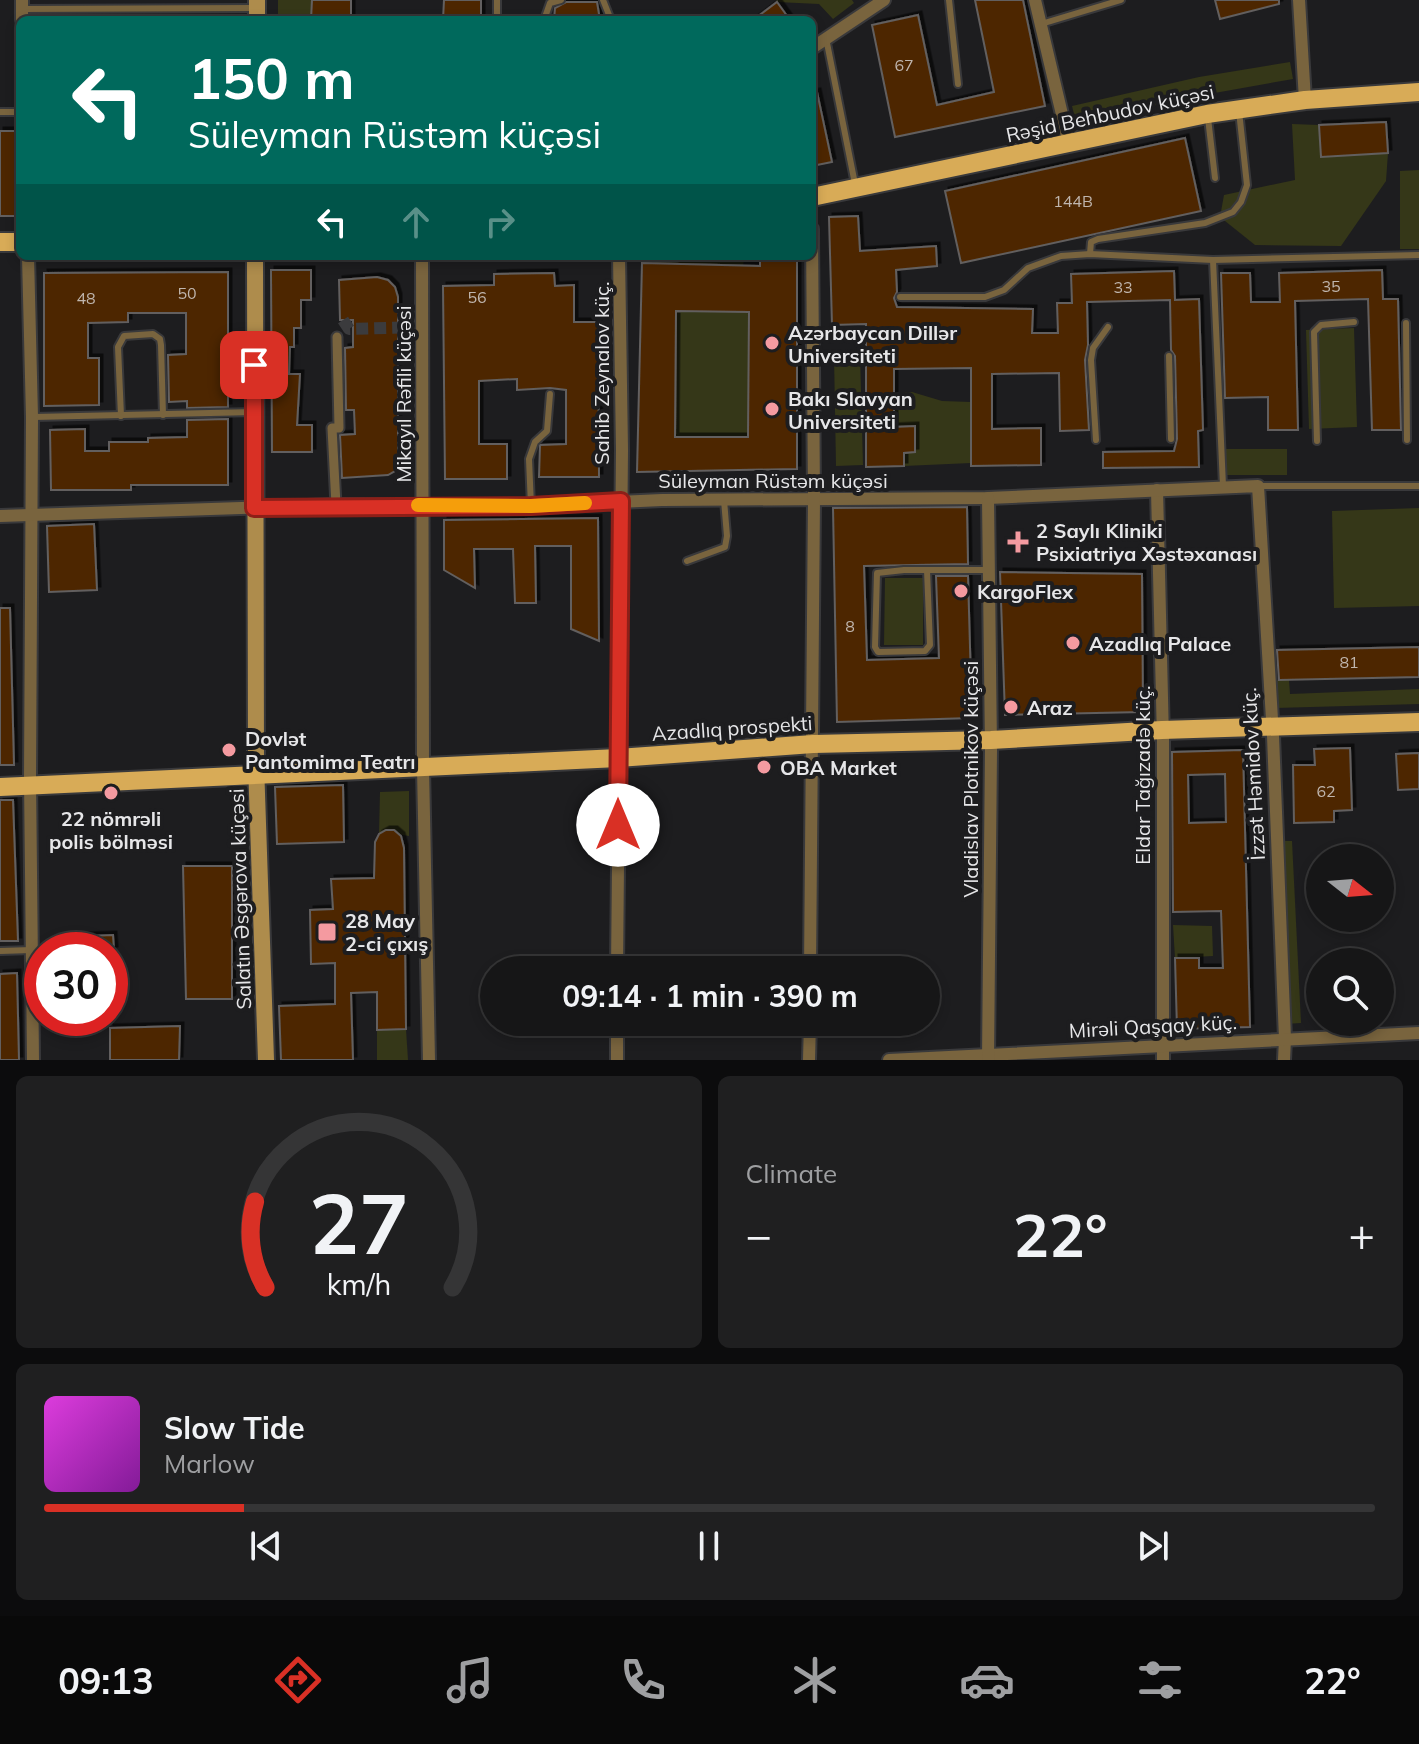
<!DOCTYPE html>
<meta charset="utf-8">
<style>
:root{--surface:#161617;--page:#1f1f20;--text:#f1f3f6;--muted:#9e9fa1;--line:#353536;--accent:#d93025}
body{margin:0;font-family:Mulish,sans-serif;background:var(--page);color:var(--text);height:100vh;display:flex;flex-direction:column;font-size:30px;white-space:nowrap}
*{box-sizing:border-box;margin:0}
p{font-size:26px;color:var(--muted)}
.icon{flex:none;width:44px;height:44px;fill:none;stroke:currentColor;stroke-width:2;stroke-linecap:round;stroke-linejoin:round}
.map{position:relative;height:1060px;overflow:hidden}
.sheet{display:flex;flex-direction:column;gap:16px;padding:16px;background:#0c0c0d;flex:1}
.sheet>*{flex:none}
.banner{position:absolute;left:16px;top:16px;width:800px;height:244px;border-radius:12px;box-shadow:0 4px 12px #0003,0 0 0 2px var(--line);background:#00695c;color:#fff;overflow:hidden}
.needle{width:52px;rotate:107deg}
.buttons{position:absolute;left:1306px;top:844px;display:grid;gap:16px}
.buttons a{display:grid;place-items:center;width:88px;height:88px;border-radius:50%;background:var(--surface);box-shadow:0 4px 12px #0003,0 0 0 2px var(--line);font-size:40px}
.speed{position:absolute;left:24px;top:932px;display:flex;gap:16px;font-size:40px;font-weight:700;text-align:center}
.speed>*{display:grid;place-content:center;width:104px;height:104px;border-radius:50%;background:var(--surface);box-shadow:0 4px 12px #0003,0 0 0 2px var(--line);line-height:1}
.speed .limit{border:12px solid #d22;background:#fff;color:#111}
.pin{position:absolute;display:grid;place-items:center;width:68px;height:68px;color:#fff;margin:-34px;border-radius:16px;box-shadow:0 4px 12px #0006}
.me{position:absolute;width:88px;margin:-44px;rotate:0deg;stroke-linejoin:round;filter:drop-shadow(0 0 6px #0008)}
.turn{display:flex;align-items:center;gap:28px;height:168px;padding:0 40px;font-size:36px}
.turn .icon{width:104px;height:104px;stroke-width:2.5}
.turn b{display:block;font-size:56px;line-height:68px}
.lanes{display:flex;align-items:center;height:76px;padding:0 40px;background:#0003;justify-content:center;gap:40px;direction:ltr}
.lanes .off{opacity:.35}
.big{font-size:60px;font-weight:700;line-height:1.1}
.sheet .tile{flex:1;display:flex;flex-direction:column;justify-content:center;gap:12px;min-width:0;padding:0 28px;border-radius:12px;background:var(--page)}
.sheet .dial{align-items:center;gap:0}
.dial svg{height:208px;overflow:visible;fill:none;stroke:var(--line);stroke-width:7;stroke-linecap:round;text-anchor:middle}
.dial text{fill:var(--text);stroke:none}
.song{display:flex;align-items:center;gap:24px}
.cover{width:96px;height:96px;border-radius:12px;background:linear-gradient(135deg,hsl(300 70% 55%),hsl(290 70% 35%))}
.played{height:8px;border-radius:4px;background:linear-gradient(90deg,var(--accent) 15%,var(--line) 15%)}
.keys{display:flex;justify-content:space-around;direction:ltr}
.heat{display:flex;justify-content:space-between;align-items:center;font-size:44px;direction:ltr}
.sheet .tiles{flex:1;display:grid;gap:16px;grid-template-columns:1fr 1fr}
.tile:last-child{grid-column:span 2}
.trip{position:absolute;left:480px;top:956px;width:460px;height:80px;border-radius:40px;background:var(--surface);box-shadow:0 4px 12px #0003,0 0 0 2px var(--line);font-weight:700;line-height:80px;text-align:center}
.tabs{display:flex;height:128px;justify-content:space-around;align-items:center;background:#090909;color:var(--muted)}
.tabs .icon{width:56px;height:56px}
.tabs .selected{color:var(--accent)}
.tabs b{font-size:36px;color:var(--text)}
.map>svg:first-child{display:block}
.green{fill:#353718}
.building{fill:#4e2701;stroke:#625f5e;stroke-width:2;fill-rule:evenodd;filter:url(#shadow)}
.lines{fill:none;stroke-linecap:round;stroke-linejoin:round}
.minor-tunnel{stroke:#3b3b3d;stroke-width:12;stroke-dasharray:12 6;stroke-linecap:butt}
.service-casing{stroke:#39393b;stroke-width:10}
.pedestrian-casing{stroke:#39393b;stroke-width:13}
.minor-casing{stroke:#39393b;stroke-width:16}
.secondary-casing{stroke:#39393b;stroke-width:20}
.primary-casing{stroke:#39393b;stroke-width:22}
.service{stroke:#79643e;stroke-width:6}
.pedestrian{stroke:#79643e;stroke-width:9}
.minor{stroke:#79643e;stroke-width:12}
.secondary{stroke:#ae8c4c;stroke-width:16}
.primary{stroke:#d8ab57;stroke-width:18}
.route-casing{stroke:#8d1f18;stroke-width:20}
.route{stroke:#d93025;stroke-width:14}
.slow{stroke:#f59e0b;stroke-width:14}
.poi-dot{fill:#f49aa0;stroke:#1d1d1f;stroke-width:3}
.labels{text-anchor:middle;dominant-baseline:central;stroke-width:8;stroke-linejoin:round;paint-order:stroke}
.number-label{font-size:16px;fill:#c0b6ae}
.street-label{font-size:20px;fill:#e6e6e8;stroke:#1d1d1f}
.poi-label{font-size:20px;font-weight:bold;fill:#e6e6e8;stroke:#1d1d1f;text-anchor:start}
</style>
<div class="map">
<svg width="1419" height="1060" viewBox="0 0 1419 1060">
<defs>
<filter id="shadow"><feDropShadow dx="3.5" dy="-3.5" stdDeviation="0" flood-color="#0009"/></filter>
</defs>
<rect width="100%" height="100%" fill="#1d1d1f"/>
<!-- green -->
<g class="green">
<path d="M278,0H312L311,20H278Z"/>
<path d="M776,0H852L854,3L833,19L819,4L777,2Z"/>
<path d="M1290,62L1293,79L1209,94L1076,122L1072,106L1199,77Z"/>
<path d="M1292,124L1319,125L1321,156L1388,153L1386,181L1341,246L1255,245L1220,217L1224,195L1295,180Z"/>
<path d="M1419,170V249H1400V171Z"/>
<path d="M745,256L743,265L654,264L660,257Z"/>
<path d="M676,311L749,312L748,437H675Z"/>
<path d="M1354,328L1357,427L1309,429L1306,330Z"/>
<path d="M860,354L863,465L836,466L834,355Z"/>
<path d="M894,392H912L942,401L971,402V463L904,466V453L914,426L894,427Z"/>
<path d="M1226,449H1287V475H1225Z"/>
<path d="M1419,508V606L1334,608L1332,511Z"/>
<path d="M885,578H923V645H884Z"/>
<path d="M1275,680H1289L1290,694L1419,689V704L1275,708Z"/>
<path d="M409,791V836C396,835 392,826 379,834L380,792Z"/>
<path d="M1278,841H1292L1301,1023L1285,1024Z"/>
<path d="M1173,925L1212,926L1213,956L1175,958Z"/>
<path d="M406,1029L408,1060H377V1030Z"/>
</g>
<!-- building -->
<g class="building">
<path d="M312,0H351V20H311Z"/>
<path d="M444,0H481V20H443Z"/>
<path d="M975,0H1023L1045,106L895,137L872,25L918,15L937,105L994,92Z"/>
<path d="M1215,0H1279V4L1220,19Z"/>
<path d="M566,2H597L600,20H554L555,8Z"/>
<path d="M777,2L790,20H753Z"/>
<path d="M817,92L832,162L812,166V93Z"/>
<path d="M1386,122L1388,153L1321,157L1319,125Z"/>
<rect x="0" y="131" width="15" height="85"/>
<path d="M1185,138L1201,211L961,263L945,191Z"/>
<path d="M858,216L860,251L936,246L937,266L896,270L897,292L894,298L897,307L1033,309L1032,333H1058L1057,303H1072L1071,274L1174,271L1175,300L1199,299L1203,430L1198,431L1199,467L1103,468V452L1174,451L1177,439L1175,356L1171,350L1170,300L1087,302L1088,345L1085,360L1089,430L1060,431L1059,373L992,374V429L1041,428V465L971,466V368L894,369V427L915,426V452L904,453V466L866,467V324L832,325L829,217Z"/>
<path d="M760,258L797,259V469L637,472L642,263L760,266ZM676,311L749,312L748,437H675Z"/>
<path d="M271,270H311V300H301V328H294V347H290L289,374H300L297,425H312V452H272Z"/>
<path d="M1382,270L1383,299H1398L1401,430H1372L1368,299L1295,301L1298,430H1268V397L1225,398L1221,273H1250L1251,302H1280L1279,273Z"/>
<path d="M228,272V407L187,408V401L169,402L168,355L186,354V313H128V322L88,323V358H99V405L44,406V273Z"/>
<path d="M554,273L555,286L574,285V322H598L599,477H539L540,445L566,444V390L550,388L517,390V379L479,381V444H507V479H445L443,286L494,285V274Z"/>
<path d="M377,277L388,280L395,287L398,297V462L395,471L388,475L342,478L340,435L355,434L354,410H346L345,348L353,347V320H340L339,280Z"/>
<path d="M228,419V485H131V490H51L50,430L85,429V451H109V442H148V438L187,437V420Z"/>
<path d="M967,507L968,564L864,566L867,660L939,658L936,576H968L972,718L837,722L833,508Z"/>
<path d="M598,518L599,641L571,629V546H535L536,603H515L513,549H474L475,588L444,570V520Z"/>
<path d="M94,524L97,590L49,592L47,526Z"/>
<path d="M1000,572L1142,574L1143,712L1005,715Z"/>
<path d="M0,608H10L14,765H0Z"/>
<path d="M1419,647V677L1279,680L1277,650Z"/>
<path d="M1350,748L1352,810L1334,811V822L1294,823L1293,765H1315L1314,749Z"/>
<path d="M1243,750L1250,1027L1177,1029L1175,958H1199V968H1223L1221,911L1173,912L1172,752ZM1225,774L1226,822L1189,823L1188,775Z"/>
<path d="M1419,753V789L1398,790L1396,754Z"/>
<path d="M343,785L344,842L277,844L275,787Z"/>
<path d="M0,800H13L18,941H0Z"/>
<path d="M386,830H394L401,836L404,848L406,1029L377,1030V992L351,993L353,1060H281L279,1006L335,1004V963L311,964L310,910L333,909L331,879L374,878L375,842L379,834Z"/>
<path d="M183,866H232V999H186Z"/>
<path d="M113,935L114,950H64L63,937Z"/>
<path d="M17,973L19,1060H0V974Z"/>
<path d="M180,1026L179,1060H110V1028Z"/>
</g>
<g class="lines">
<!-- minor-tunnel -->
<path class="minor-tunnel" d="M343,320L349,329L423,327"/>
<!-- service casing -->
<g class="service-casing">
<g id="service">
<path d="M497,0V20"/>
<path d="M603,0L611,20"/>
<path d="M949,0L958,84"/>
<path d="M22,9L254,8"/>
<path d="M544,20L550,3L561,0"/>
<path d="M1041,24L1121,0"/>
<path d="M826,38L855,184"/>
<path d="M0,112H20"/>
<path d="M1208,118L1215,178"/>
<path d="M1090,254L1091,242L1098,239L1205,223L1233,212L1241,202L1247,185L1239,111"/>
<path d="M1213,260L1223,486"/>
<path d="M900,297H985L1004,290L1028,268L1061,256L1090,254L1213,260L1419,255"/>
<path d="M1406,323L1407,440"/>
<path d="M1169,356L1171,439"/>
<path d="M121,416L118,347L124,336L153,334L160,339L161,345L163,415"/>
<path d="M34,417L254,412"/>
<path d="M1096,440L1091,360L1093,348L1108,327"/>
<path d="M1317,441L1314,332L1321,325L1354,322"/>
<path d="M1258,486H1419"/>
<path d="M531,506L529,459L535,442L547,431L550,394"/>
<path d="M687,561L725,547L727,536L724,500"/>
<path d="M927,570L930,645L925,651L878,652L875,647L877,573L904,570H990"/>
<path d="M0,951L32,950"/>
</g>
</g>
<!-- pedestrian casing -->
<g class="pedestrian-casing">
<path id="pedestrian" d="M336,505L332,428H339L337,337"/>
</g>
<!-- minor casing -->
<g class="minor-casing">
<g id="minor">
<path d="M22,0V20"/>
<path d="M1035,0L1069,144"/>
<path d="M1299,0L1305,100"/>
<path d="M812,48L884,0"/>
<path d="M28,256L32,417L30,779L33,1060"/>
<path d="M422,256L423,768L429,1060"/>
<path d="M1157,490L1163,739V1060"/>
<path d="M0,516L336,505L531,506L662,500L988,498L1258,486L1273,736L1285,1039L1284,1060"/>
<path d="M617,970L622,450L619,256"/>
<path d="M810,970L814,499L812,229"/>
<path d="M617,1060V1022"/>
<path d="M809,1060L810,1022"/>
<path d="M889,1060L1419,1033"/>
<path d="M988,1060L991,749L988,498"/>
</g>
</g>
<!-- secondary casing -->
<g class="secondary-casing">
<g id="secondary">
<path d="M257,20V0"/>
<path d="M255,256L256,764L266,1060"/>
</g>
</g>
<!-- primary casing -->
<g class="primary-casing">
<g id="primary">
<path d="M812,197L1207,114L1305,100L1419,92"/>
<path d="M0,242H20"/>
<path d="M0,787L618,758L813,744L991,740L1162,730L1419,722"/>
</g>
</g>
<!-- service -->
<use href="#service" class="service"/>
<!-- pedestrian -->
<use href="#pedestrian" class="pedestrian"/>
<!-- minor -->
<use href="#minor" class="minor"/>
<!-- secondary -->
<use href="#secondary" class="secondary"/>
<!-- primary -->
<use href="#primary" class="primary"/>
</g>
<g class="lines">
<!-- route casing -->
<g class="route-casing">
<path id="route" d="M254,365V508L531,506L621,501L618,825"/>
</g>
<!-- route -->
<use href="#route" class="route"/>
<!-- slow -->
<path class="slow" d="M418,505L531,506L585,503"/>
</g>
<!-- markers -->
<g class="poi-dot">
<circle cx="772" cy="343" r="8"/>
<circle cx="772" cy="409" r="8"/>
<path d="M1014 530h8v8h8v8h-8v8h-8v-8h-8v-8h8z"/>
<circle cx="961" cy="591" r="8"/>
<circle cx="1073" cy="643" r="8"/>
<circle cx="1011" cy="707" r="8"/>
<circle cx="229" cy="750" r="8"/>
<circle cx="764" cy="767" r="8"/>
<circle cx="111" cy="793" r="8"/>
<rect x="317" y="922" width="20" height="20" rx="4"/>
</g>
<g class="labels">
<!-- number labels -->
<g class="number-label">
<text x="904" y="65">67</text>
<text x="1073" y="201">144B</text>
<text x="1331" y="286">35</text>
<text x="1123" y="287">33</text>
<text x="187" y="293">50</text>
<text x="477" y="297">56</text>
<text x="86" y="298">48</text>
<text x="850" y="626">8</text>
<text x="1349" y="662">81</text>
<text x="1326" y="791">62</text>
</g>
<!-- street labels -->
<g class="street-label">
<text transform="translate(1110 113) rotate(-12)">Rəşid Behbudov küçəsi</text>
<text transform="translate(601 373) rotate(-90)">Sahib Zeynalov küç.</text>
<text transform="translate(403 394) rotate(-90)">Mikayıl Rəfili küçəsi</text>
<text x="773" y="480">Süleyman Rüstəm küçəsi</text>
<text transform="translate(732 728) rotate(-4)">Azadlıq prospekti</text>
<text transform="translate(1253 774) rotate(-93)">İzzət Həmidov küç.</text>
<text transform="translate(1142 775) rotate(-90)">Eldar Tağızadə küç.</text>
<text transform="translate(970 779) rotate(-90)">Vladislav Plotnikov küçəsi</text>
<text transform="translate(240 899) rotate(-92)">Salatın Əsgərova küçəsi</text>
<text transform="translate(1153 1026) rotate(-3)">Mirəli Qaşqay küç.</text>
</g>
<!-- poi labels -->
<g class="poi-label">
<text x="788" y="332">Azərbaycan Dillər<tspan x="788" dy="23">Universiteti</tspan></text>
<text x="788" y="398">Bakı Slavyan<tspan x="788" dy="23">Universiteti</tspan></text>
<text x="1036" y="530">2 Saylı Kliniki<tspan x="1036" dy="23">Psixiatriya Xəstəxanası</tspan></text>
<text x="977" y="591">KargoFlex</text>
<text x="1089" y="643">Azadlıq Palace</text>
<text x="1027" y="707">Araz</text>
<text x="245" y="738">Dovlət<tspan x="245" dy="23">Pantomima Teatrı</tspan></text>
<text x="780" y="767">OBA Market</text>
<text x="111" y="818" text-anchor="middle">22 nömrəli<tspan x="111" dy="23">polis bölməsi</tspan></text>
<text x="345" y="920">28 May<tspan x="345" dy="23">2-ci çıxış</tspan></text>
</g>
</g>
</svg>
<div class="buttons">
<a><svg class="needle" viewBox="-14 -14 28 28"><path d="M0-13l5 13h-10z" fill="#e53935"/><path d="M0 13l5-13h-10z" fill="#9e9fa1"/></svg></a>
<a><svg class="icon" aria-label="search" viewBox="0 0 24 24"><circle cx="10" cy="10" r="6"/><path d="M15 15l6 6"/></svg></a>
</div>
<div class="speed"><div class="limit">30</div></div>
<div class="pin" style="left:254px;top:365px;background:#d93025"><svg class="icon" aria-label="arrive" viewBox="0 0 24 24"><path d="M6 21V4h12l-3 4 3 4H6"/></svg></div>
<svg class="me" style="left:618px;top:825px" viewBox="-20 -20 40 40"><circle r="19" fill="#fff"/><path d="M0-13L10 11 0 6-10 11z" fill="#d93025"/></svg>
<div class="trip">09:14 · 1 min · 390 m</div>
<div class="banner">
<div class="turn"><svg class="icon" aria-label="left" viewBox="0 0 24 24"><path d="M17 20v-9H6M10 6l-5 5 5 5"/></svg><div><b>150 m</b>Süleyman Rüstəm küçəsi</div></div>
<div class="lanes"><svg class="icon" aria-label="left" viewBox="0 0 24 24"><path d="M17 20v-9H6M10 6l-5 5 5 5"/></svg><svg class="icon off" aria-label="ahead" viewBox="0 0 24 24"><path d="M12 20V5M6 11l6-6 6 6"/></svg><svg class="icon off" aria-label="right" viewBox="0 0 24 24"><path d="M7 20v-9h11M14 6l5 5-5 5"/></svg></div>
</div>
</div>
<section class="sheet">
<div class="tiles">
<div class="tile dial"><svg viewBox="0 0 100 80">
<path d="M14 69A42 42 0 1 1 86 69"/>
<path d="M14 69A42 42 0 0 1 10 36" stroke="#d93025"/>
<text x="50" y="56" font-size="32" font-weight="700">27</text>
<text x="50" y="72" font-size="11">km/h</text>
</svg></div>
<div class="tile"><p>Climate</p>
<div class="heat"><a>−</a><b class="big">22°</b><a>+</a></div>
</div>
<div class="tile">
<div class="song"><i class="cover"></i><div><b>Slow Tide</b><p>Marlow</p></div></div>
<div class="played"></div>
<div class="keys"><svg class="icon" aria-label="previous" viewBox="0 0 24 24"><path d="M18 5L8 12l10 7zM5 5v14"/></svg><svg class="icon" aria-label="pause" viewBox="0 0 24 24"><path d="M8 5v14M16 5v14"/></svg><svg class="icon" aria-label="next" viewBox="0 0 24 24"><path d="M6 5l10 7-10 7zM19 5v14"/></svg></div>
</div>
</div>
</section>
<nav class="tabs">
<b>09:13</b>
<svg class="icon selected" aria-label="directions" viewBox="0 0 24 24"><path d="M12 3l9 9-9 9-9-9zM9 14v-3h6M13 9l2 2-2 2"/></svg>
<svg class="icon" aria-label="music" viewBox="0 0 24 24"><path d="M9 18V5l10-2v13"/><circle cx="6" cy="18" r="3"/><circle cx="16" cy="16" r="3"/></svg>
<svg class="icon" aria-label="phone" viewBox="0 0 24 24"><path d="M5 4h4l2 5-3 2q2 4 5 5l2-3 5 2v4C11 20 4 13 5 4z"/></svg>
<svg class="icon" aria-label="climate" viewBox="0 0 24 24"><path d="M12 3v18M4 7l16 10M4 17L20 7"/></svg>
<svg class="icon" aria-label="car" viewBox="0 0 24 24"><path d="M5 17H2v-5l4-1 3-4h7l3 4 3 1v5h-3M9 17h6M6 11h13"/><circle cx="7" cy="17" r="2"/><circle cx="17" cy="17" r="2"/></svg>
<svg class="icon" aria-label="filters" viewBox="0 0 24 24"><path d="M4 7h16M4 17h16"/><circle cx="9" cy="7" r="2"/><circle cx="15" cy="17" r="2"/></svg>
<b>22°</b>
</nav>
